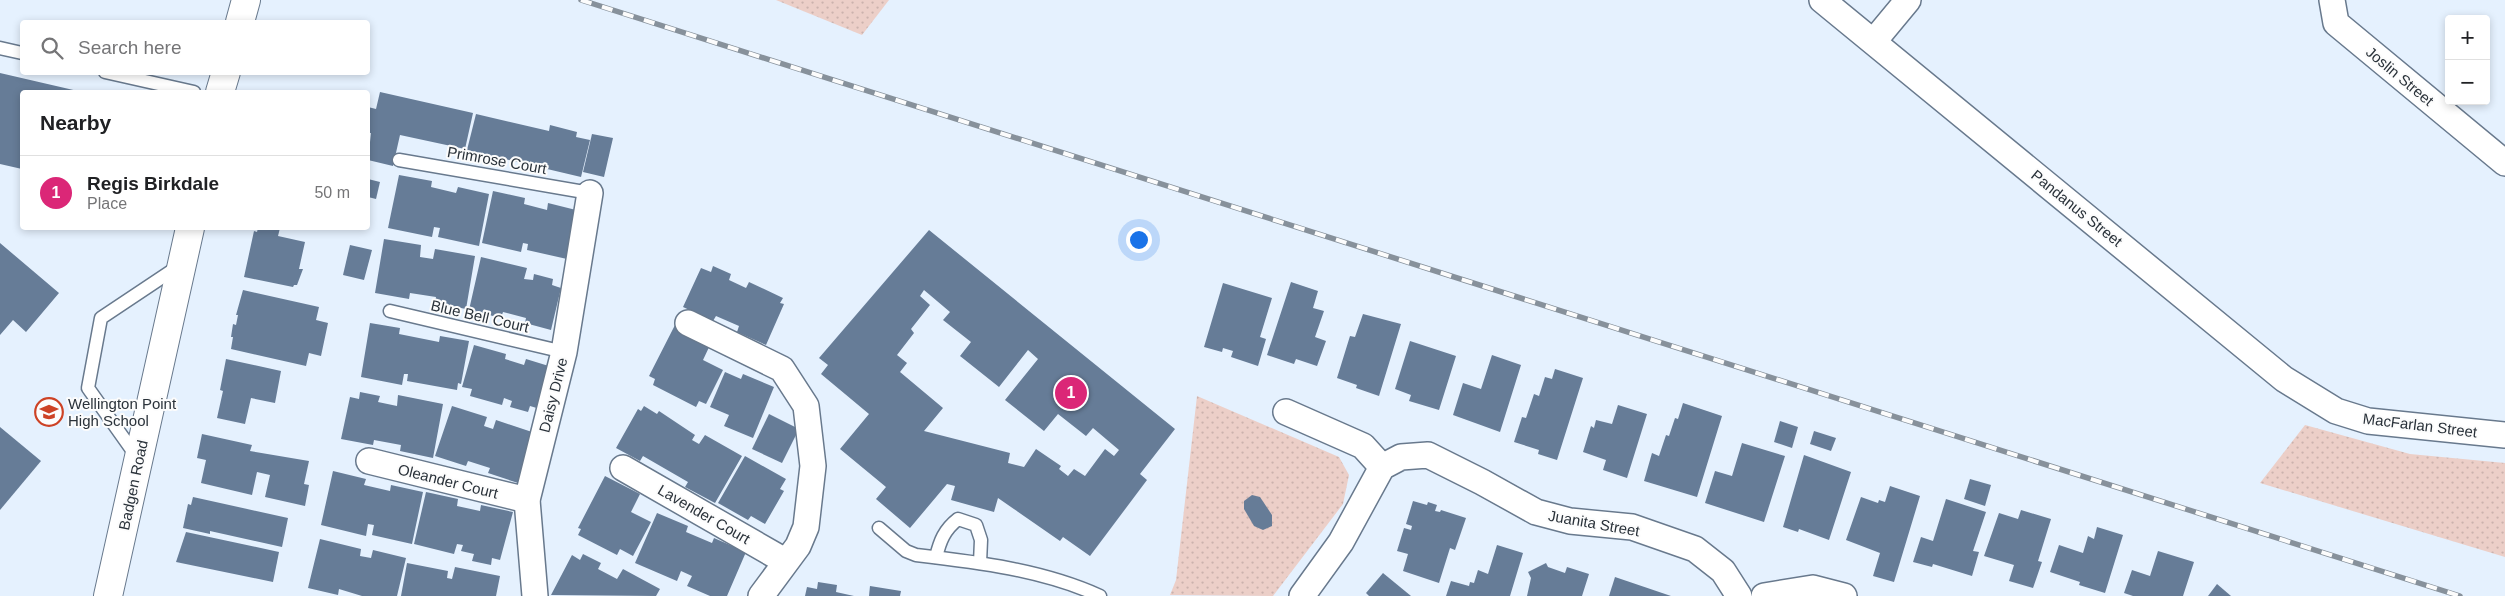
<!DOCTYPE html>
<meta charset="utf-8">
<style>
:root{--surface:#fff;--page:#f6f6f6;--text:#202124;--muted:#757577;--line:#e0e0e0;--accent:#db2777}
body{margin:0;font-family:Arial,sans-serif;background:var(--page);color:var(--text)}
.controls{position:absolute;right:15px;top:15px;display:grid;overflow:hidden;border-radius:5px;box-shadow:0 2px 8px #0003}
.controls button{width:45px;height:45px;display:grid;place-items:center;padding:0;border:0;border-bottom:1px solid var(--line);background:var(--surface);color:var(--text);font:25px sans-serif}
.you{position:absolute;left:1138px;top:239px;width:18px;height:18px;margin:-12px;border:4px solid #fff;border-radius:50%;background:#1a73e8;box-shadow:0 0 0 8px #1a73e833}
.badge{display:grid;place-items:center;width:32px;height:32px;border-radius:50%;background:var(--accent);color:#fff;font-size:16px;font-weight:700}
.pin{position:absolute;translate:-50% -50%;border:2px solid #fff;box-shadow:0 1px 5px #0006}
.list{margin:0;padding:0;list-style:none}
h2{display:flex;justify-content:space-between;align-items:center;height:65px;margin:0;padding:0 20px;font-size:21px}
h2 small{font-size:16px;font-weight:400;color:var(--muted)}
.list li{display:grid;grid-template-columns:32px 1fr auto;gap:15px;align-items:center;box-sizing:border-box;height:75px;padding:0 20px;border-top:1px solid var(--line)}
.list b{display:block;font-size:19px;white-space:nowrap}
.list p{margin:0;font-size:16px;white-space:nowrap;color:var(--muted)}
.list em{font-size:16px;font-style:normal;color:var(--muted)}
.icon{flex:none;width:28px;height:28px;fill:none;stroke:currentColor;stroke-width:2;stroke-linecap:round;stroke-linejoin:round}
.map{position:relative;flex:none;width:2505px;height:596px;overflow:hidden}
.search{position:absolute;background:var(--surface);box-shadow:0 2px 8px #0003;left:20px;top:20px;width:350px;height:55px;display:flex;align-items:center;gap:12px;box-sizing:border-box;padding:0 18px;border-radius:5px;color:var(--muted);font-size:19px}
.panel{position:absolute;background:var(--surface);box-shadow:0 2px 8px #0003;left:20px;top:90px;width:350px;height:140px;border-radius:5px}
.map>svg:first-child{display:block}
.grass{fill:url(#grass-dots)}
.building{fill:#667c97;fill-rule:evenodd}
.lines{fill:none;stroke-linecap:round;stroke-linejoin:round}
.lane-casing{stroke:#68798d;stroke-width:15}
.street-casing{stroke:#68798d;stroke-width:28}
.secondary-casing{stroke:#68798d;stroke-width:30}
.lane{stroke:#fff;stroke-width:12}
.street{stroke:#fff;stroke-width:25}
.secondary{stroke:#fff;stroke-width:28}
.rail-casing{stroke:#87919b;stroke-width:5.5}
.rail{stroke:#fcfcfc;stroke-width:4;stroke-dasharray:11;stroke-linecap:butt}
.labels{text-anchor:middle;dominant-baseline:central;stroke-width:4;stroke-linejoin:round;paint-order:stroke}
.street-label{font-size:15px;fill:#2a323a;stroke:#fcfcfc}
.poi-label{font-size:15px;fill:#2a323a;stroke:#fcfcfc;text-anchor:start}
</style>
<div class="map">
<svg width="2505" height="596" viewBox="0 0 2505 596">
<defs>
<pattern id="grass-dots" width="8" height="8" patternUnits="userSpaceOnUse" patternTransform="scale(1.25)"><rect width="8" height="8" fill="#eccfc8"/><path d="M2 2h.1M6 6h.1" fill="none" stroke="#cbb2ad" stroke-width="1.8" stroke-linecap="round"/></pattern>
</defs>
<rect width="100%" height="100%" fill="#e5f1fe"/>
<!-- grass -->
<g class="grass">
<polygon points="776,0 889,0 862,35"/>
<polygon points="1197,396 1339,457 1349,475 1343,504 1273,596 1170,595 1176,580"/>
<polygon points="2305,425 2410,454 2505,463 2505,557 2260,483"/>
</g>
<!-- building -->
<g class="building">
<polygon points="0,73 82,92 22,92 22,169 0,164"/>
<polygon points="380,92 473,113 465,149 400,135 393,166 368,160 371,133 368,133 368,107 376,109"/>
<polygon points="476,114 549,131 550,125 577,132 576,137 590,140 581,177 467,150"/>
<polygon points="592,134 613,138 604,177 583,172"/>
<polygon points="399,175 432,181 431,187 456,193 458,187 489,194 479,246 438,237 440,228 434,227 432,237 388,228"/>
<polygon points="368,179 380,182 376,199 368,197"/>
<polygon points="493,191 525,198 524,204 547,210 548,203 580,211 567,259 527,250 528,244 523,243 521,252 482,243"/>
<polygon points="258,228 280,228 278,236 305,242 299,269 303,269 297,285 294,285 293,287 244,277 254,231 257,232"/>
<path d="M929,230L1175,429L1140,474L1147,480L1090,556L1063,537L1060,541L998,498L994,512L951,500L955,486L947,484L910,528L876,499L886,487L840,449L869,414L821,374L828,365L819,358ZM924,290L950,312L943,320L971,342L960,356L999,387L1028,350L1038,359L1005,400L1044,431L1058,414L1086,436L1093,428L1119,450L1114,456L1105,449L1085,476L1074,469L1068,476L1059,469L1061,466L1036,449L1024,467L1008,463L1010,453L924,431L943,408L900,372L907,363L897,355L914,333L911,329L930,305L920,296Z"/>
<polygon points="384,239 421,245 420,257 433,259 435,249 475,256 466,309 435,303 436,297 410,293 409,299 375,293"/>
<polygon points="0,243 59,293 26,332 13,320 0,335"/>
<polygon points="350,245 372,250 364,280 343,275"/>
<polygon points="481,257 527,268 524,279 533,280 534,274 553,279 552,285 561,288 551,330 525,323 526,318 503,312 501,318 469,310"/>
<polygon points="713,266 731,274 729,280 746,288 749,282 783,298 780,303 784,304 766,345 737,332 739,326 716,316 713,321 683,307 701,268 711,272"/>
<polygon points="1291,282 1318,291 1313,308 1324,311 1315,337 1326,341 1317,366 1296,359 1294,364 1267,355"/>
<polygon points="1223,283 1272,298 1260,337 1266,339 1258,366 1231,357 1233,351 1223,348 1222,352 1204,347"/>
<polygon points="243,290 319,307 316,320 328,323 321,356 309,353 306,366 231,349 233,337 231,337 233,324 236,325 238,315 236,315"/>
<polygon points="1363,314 1401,324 1379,396 1356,388 1357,385 1337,378 1350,336 1355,337"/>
<polygon points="370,323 400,328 399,334 439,342 440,336 469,341 461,384 458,383 457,390 407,381 408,374 404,374 402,385 361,377"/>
<polygon points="675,325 711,343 703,360 723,370 706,404 699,401 696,407 653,385 655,379 649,376"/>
<polygon points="1410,341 1456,356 1439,410 1409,401 1411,395 1395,389"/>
<polygon points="474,345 506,354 505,359 524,365 526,359 552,367 540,409 530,406 528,412 510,407 512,401 504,398 502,405 470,396 472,389 462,387"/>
<polygon points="1492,355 1521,365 1500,432 1453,415 1463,383 1481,389"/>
<polygon points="226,359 281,371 275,403 251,398 245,424 217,418 223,391 220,390"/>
<polygon points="1555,369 1583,378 1557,460 1538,454 1539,450 1514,442 1522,417 1526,418 1534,394 1539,396 1545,377 1552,379"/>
<polygon points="725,372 741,379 743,374 774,387 753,438 724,426 729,415 710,407"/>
<polygon points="360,392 380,396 378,402 397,406 398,395 443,404 433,458 400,451 401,445 374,440 373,445 341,439 350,397 359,399"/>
<polygon points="1683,403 1722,416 1697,497 1644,481 1652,453 1659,456 1666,435 1669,436 1675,418 1678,419"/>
<polygon points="1618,405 1647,414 1627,478 1603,470 1606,460 1583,452 1591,426 1594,428 1596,420 1612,424"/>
<polygon points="452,406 487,417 484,426 493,429 496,420 535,433 518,483 488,473 490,468 468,461 466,466 435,456"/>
<polygon points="644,406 657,414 659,411 695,435 692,440 699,444 705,435 742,456 715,503 685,487 688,482 643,456 640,461 616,448 638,409 641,411"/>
<polygon points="769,414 799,429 782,463 752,449"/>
<polygon points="1780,421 1798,427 1792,448 1774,442"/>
<polygon points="0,427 41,461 0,510"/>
<polygon points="1814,431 1836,438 1831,451 1810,444"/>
<polygon points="202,434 252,445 250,451 309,461 304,484 309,485 305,506 265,497 270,475 257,472 252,495 201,483 206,460 197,458"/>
<polygon points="1742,443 1785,456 1764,522 1705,503 1715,471 1732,476"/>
<polygon points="1804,455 1851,472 1829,540 1799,529 1798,532 1783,527"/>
<polygon points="745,456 786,479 780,489 784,491 765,524 751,516 748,520 718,503"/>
<polygon points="333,471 366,479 364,485 390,491 391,485 423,492 412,544 372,535 374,525 368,524 366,536 321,525"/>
<polygon points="605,476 640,494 631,512 651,522 633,556 620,549 617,555 578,535 581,529 578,528"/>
<polygon points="1970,479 1991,485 1985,506 1964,499"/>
<polygon points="1890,486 1920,496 1894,582 1873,576 1880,553 1846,540 1861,497 1878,503 1879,500 1885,502"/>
<polygon points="426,492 458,499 457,506 480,511 481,505 513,512 500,560 492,558 491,565 472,561 474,554 461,551 463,545 457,544 454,554 414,544"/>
<polygon points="1252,495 1260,497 1272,515 1272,526 1263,530 1254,526 1244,509 1244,501"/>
<polygon points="193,497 288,518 282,547 210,531 210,534 183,528 188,504 191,505"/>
<polygon points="1946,499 1986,512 1973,551 1979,552 1972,576 1933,564 1932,567 1913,562 1921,537 1933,541"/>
<polygon points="1413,501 1427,505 1428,502 1437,505 1435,511 1440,512 1441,510 1466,518 1455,550 1450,548 1439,583 1403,571 1408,554 1397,551 1404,528 1411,530 1412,526 1406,524"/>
<polygon points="2021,510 2051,519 2038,561 2042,562 2033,588 2009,581 2014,565 1984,556 1999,513 2018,519"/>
<polygon points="657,513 688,526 686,532 712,543 714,538 746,552 727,596 710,596 687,586 692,576 681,571 677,581 635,563"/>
<polygon points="2097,527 2123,535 2105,593 2079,585 2080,582 2050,572 2059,545 2083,553 2088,536 2094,539"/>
<polygon points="186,532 279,552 273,582 176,562"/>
<polygon points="320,539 361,549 360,556 371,558 373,550 406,558 397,596 362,596 339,589 338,595 308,588"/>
<polygon points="1497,545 1523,553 1510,596 1446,596 1451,581 1469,586 1470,582 1474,583 1478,570 1488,574"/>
<polygon points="2158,551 2194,562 2183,596 2133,596 2124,593 2132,570 2150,576"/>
<polygon points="583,554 601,563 598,569 617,579 623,569 660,589 656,596 551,595 572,555 580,560"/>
<polygon points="407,563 448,571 447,578 452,579 455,567 500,576 496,596 401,596"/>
<polygon points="1546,563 1548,567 1565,573 1567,567 1589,574 1582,596 1527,596 1531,578 1528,572"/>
<polygon points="1383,573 1411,596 1369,596 1366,593"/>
<polygon points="1615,577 1671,596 1609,596"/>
<polygon points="818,582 837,585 836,592 854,596 805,596 807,587 817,589"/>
<polygon points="2217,584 2231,596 2208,596"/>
<polygon points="870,586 901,591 900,596 869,596"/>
</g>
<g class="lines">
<defs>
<g id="lane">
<polyline points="0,48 22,53"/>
<polyline points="105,72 194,92"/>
<polyline points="399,160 590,193"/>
<polyline points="390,311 564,352"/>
<polyline points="137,457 88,388 101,318 179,266"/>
<path d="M879,528L906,551L916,555C977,562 1043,570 1100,596"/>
<path d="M936,557C940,541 944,530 958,519L976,525L981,540L980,563"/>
</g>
<g id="street">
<polyline points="1822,0 2284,379 2336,411 2368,421 2505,435"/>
<polyline points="2332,0 2336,23 2505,163"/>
<polyline points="1874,41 1908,0"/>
<polyline points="688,323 782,369 806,406 813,466 806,527 798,546 761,596"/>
<polyline points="1286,412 1363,446 1382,467"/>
<polyline points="369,461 527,500"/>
<polyline points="623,468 785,561"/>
<polyline points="535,596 527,500 564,352 590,193"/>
<polyline points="1302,596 1341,542 1382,467 1401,457 1428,455 1482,482 1536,512 1570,521 1632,527 1695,549 1723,571 1739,596"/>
<polyline points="1764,596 1813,588 1844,596"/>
</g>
<g id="secondary">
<polyline points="240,22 246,0"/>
<polyline points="220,92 226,72"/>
<polyline points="108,596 190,228"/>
</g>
</defs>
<!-- lane casing -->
<use href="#lane" class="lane-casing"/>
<!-- street casing -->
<use href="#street" class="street-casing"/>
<!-- secondary casing -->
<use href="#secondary" class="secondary-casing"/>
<!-- lane -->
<use href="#lane" class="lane"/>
<!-- street -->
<use href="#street" class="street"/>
<!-- secondary -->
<use href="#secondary" class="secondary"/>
<defs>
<polyline id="rail" points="581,0 2460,596"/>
</defs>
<!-- rail casing -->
<use href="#rail" class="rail-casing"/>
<!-- rail -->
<use href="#rail" class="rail"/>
</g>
<!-- icons -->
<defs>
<symbol id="school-ring" viewBox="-11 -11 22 22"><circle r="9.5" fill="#fcfcfc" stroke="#cd4225" stroke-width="1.5"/><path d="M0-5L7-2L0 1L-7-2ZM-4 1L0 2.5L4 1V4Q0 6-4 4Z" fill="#cd4225"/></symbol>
</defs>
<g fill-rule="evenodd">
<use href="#school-ring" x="33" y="396" width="32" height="32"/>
</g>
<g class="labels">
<!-- street labels -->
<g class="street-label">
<text transform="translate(2400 76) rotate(40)">Joslin Street</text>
<text transform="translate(497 160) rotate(10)">Primrose Court</text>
<text transform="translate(2077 208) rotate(39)">Pandanus Street</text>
<text transform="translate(480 316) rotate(13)">Blue Bell Court</text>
<text transform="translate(553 395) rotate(-76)">Daisy Drive</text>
<text transform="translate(2420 425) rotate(7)">MacFarlan Street</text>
<text transform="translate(448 481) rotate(14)">Oleander Court</text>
<text transform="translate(133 485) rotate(-78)">Badgen Road</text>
<text transform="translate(704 514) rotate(30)">Lavender Court</text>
<text transform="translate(1594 523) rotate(10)">Juanita Street</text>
</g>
<!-- poi labels -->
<g class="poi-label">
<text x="68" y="403">Wellington Point<tspan x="68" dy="17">High School</tspan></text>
</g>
</g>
</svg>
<div class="controls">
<button>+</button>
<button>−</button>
</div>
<div class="you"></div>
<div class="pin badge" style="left:1071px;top:393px">1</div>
<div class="search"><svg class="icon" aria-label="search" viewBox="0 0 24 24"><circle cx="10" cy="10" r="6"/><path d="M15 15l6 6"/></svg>Search here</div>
<section class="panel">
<h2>Nearby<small></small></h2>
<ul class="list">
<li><span class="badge">1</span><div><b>Regis Birkdale</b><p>Place</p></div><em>50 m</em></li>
</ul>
</section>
</div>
